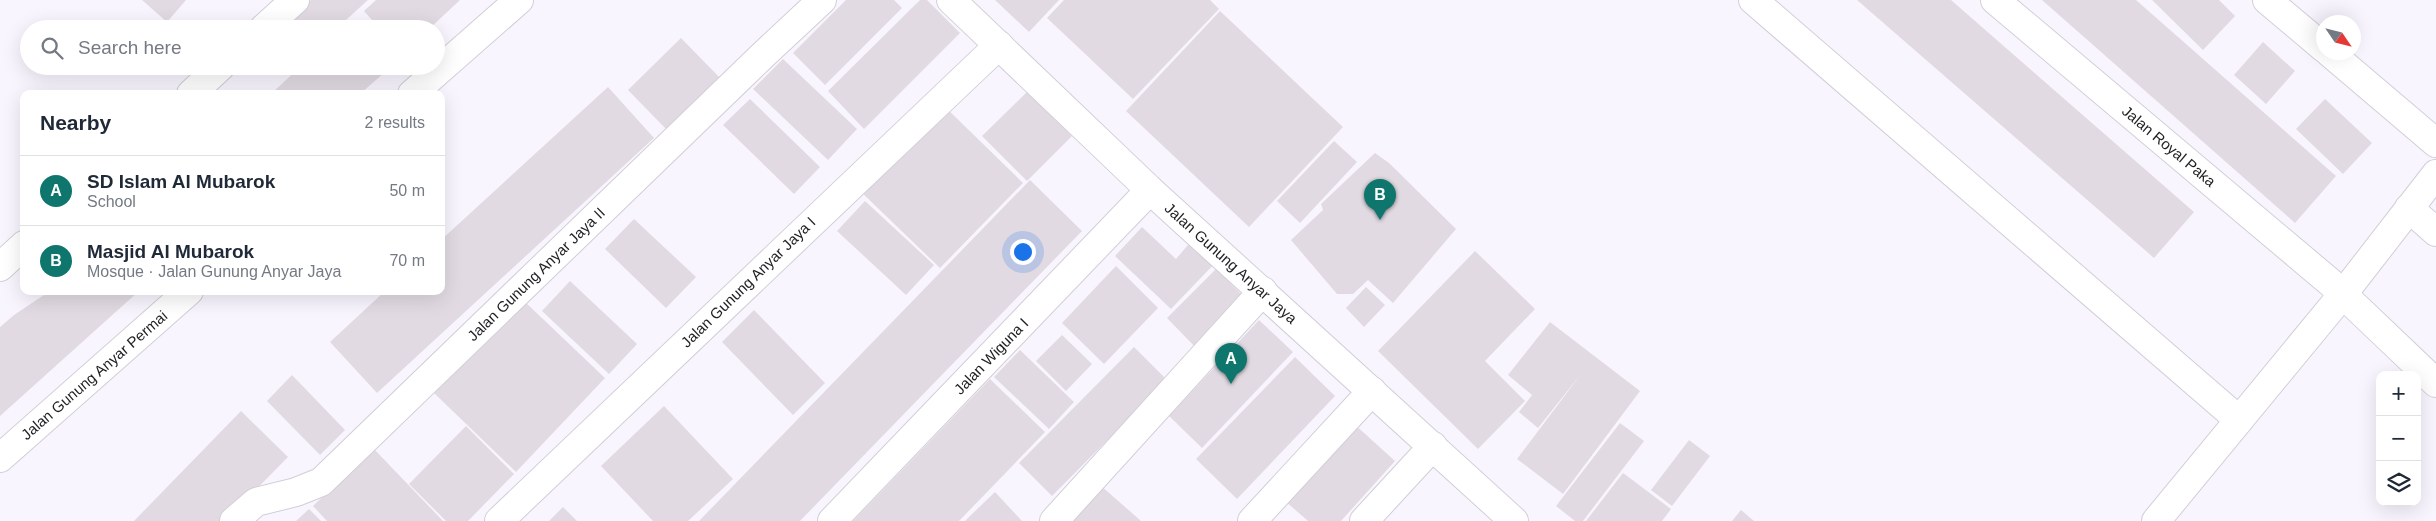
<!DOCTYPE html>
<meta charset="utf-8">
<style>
:root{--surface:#fff;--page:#f2f2f3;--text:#1f2937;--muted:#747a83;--line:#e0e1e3;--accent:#0f766e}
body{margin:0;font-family:Arial,sans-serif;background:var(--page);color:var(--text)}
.controls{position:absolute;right:15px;bottom:15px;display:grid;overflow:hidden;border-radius:10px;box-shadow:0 5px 20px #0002}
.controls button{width:45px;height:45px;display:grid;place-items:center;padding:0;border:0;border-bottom:1px solid var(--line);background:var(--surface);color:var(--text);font:25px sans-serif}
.compass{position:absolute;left:2316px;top:15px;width:45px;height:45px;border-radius:50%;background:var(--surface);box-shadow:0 5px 20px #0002;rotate:125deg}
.you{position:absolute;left:1022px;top:251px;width:18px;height:18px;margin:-12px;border:4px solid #fff;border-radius:50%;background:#1a73e8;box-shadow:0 0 0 8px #1a73e833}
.badge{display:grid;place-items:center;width:32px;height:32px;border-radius:50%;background:var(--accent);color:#fff;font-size:16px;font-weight:700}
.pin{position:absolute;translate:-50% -41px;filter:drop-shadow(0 1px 2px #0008)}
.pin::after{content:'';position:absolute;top:26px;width:18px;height:15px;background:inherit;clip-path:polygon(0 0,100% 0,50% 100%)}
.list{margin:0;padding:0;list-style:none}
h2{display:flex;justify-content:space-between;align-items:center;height:65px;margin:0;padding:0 20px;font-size:21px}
h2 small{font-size:16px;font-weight:400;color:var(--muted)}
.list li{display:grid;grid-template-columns:32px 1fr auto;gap:15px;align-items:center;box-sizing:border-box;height:70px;padding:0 20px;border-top:1px solid var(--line)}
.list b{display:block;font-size:19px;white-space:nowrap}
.list p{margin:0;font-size:16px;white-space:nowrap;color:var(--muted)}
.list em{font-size:16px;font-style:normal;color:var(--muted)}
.icon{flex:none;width:28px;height:28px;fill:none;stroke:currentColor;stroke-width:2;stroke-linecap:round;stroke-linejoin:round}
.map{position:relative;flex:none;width:2436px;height:521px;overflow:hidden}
.search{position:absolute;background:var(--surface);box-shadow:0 5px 20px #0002;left:20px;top:20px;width:425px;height:55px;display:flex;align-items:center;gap:12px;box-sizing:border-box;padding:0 18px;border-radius:28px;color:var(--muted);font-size:19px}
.panel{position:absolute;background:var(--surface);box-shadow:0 5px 20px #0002;left:20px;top:90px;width:425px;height:205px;border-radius:10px}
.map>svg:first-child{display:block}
.building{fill:#e1dae2}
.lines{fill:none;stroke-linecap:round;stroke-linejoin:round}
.street-casing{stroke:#d2ced7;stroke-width:30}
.street{stroke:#fff;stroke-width:28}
.labels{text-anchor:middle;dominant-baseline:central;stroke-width:4;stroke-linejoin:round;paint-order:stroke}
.street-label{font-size:15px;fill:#1f1e21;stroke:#fff}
</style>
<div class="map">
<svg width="2436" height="521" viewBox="0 0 2436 521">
<rect width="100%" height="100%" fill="#f9f5ff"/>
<!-- building -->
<g class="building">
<polygon points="142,0 186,0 167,22"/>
<polygon points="311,0 368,0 336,29 278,29"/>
<polygon points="376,0 460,0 429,29 380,29 364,11"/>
<polygon points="846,0 894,0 902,8 825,85 793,53"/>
<polygon points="920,0 927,0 960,33 864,129 828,91"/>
<polygon points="995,0 1059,0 1029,32"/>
<polygon points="1064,0 1210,0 1219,9 1133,99 1047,18"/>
<polygon points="1857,0 1951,0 2194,212 2154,258"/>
<polygon points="2042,0 2136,0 2336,176 2295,223"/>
<polygon points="2152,0 2219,0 2235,16 2203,50"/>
<polygon points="1220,11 1343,127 1249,227 1126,111"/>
<polygon points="681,38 720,78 667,130 628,90"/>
<polygon points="2263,42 2295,71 2266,104 2234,75"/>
<polygon points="783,59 857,129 828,160 753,89"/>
<polygon points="275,66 294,66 283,75"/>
<polygon points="301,66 379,66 385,72 360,94 271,94"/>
<polygon points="608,87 654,138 377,393 330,342 385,291 441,291 441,240"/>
<polygon points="1028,91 1072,136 1027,181 982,136"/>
<polygon points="750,99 820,167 794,194 723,125"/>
<polygon points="2325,99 2372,143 2343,174 2296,129"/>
<polygon points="941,103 1023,183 940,268 858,189"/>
<polygon points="1334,141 1357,162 1300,223 1277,201"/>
<polygon points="1375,153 1389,163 1456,229 1393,303 1368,280 1353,294 1337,294 1291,240 1323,210 1321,204"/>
<polygon points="1030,180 1082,231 936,381 800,521 699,521"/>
<polygon points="865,201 934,265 906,295 837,231"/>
<polygon points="634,219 696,277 666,308 605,249"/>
<polygon points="1142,227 1176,259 1193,239 1217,261 1171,309 1115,256"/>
<polygon points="1475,251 1535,309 1485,361 1525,401 1478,449 1378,351"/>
<polygon points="1116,266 1158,308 1104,364 1062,323"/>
<polygon points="1216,269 1249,302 1199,351 1167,318"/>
<polygon points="570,281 637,344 609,374 542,311"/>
<polygon points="1366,287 1385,305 1364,327 1346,308"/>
<polygon points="50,291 139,291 0,416 0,327 14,315"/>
<polygon points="523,300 605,378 516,472 434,393"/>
<polygon points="754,310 825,383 793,415 722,342"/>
<polygon points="1259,320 1293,352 1202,448 1169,416"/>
<polygon points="1550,322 1640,391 1563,494 1517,459 1581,374 1538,428 1519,412 1532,395 1508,375"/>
<polygon points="1062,335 1092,364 1066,391 1036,361"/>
<polygon points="1134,347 1167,380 1052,496 1019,463"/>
<polygon points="1020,350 1074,402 1049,429 994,377"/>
<polygon points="1295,357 1335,396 1237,499 1196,459"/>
<polygon points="292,375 345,430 320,455 267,401"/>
<polygon points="990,379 1045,432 992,487 959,521 853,521"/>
<polygon points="664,406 733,479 688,521 653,521 601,466"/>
<polygon points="241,411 288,457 225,521 134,521"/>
<polygon points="1353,423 1395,461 1341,521 1308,521 1284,500"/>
<polygon points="1620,423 1644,441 1583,521 1575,521 1556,506"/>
<polygon points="466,426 514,474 468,521 446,521 409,484"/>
<polygon points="1689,440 1710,456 1672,506 1651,490"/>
<polygon points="373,448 443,521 327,521 313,506"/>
<polygon points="1623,473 1671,509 1662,521 1586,521"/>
<polygon points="1100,485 1141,521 1068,521"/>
<polygon points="995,492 1022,521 965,521 972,514"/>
<polygon points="563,507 577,521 549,521"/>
<polygon points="309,509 321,521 296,521"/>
<polygon points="1741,510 1754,521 1732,521"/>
</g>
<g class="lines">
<defs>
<g id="street">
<polyline points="951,0 1150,190 1514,521"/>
<polyline points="1753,0 2239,420"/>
<polyline points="1995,0 2331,283 2436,383"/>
<polyline points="2267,0 2324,48"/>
<polyline points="263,29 295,0"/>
<polyline points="2329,52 2436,143"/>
<polyline points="191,94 221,66"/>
<polyline points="412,94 519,0"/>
<polyline points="2409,208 2436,232"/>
<polyline points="0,267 24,245"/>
<polyline points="0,458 189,291"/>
<polyline points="234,521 256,502 296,492 321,482 762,56 822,0"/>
<polyline points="499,521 999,45"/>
<polyline points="832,521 1150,190"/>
<polyline points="1054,521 1263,291"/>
<polyline points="1252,521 1372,391"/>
<polyline points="1364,521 1433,446"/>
<polyline points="2156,521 2343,294 2436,174"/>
</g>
</defs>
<!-- street casing -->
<use href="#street" class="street-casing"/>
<!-- street -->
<use href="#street" class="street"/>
</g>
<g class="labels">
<!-- street labels -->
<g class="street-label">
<text transform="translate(2169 146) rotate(40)">Jalan Royal Paka</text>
<text transform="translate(1231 263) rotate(42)">Jalan Gunung Anyar Jaya</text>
<text transform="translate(536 274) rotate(-44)">Jalan Gunung Anyar Jaya II</text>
<text transform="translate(748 282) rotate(-44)">Jalan Gunung Anyar Jaya I</text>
<text transform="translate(991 356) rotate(-46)">Jalan Wiguna I</text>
<text transform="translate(94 375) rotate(-41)">Jalan Gunung Anyar Permai</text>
</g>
</g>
</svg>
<div class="controls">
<button>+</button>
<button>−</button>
<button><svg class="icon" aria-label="layers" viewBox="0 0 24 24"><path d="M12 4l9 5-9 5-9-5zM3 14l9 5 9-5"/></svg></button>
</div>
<svg class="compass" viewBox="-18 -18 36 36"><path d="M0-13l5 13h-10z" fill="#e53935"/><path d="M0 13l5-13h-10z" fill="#747a83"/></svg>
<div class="you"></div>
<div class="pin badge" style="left:1231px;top:384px">A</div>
<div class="pin badge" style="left:1380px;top:220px">B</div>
<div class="search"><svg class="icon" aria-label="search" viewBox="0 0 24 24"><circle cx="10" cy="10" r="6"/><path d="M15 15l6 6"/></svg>Search here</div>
<section class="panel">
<h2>Nearby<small>2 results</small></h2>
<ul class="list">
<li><span class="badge">A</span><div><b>SD Islam Al Mubarok</b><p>School</p></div><em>50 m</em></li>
<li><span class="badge">B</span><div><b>Masjid Al Mubarok</b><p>Mosque · Jalan Gunung Anyar Jaya</p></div><em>70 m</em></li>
</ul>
</section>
</div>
